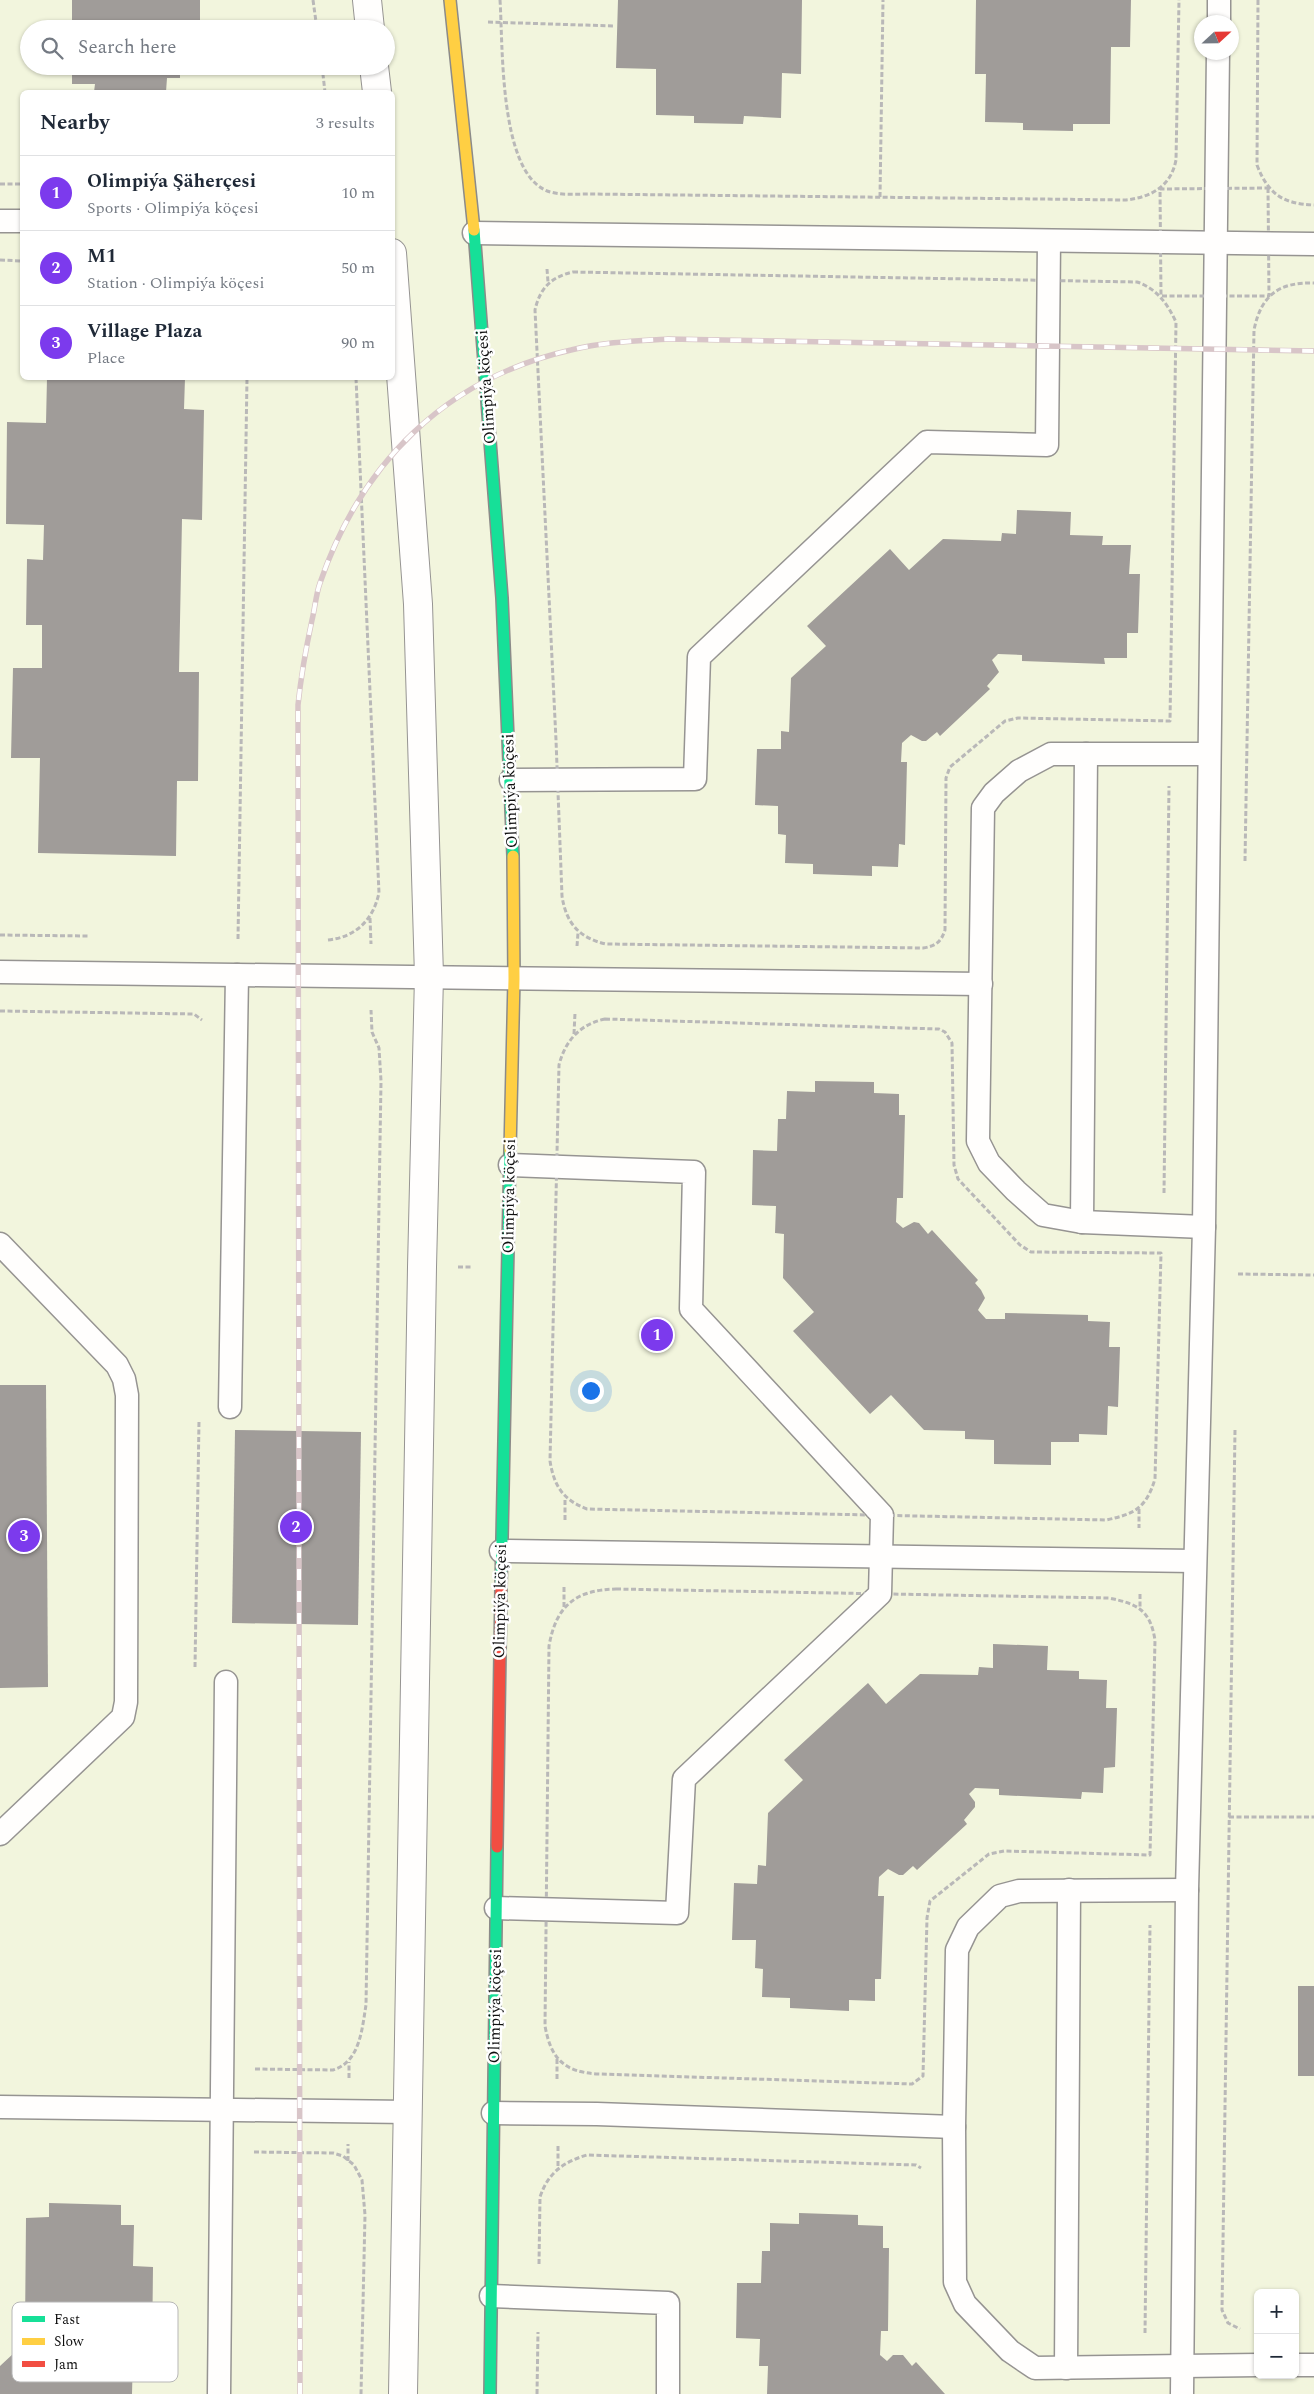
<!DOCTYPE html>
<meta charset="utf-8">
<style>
:root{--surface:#fff;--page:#f2f2f3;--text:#1f2937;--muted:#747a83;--line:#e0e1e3;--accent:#7c3aed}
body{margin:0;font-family:Spectral,serif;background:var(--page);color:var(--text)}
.controls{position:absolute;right:15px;bottom:15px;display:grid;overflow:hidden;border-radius:8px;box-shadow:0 1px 4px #0004}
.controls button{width:45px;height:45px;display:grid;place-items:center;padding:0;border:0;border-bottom:1px solid var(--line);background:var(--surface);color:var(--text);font:25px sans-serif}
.compass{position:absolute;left:1194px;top:15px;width:45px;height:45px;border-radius:50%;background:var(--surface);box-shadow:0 1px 4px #0004;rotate:68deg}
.you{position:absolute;left:590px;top:1390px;width:18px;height:18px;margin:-12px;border:4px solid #fff;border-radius:50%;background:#1a73e8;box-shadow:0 0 0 8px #1a73e833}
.badge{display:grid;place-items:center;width:32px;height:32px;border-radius:50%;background:var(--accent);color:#fff;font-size:16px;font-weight:700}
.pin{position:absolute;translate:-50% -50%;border:2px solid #fff;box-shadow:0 1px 5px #0006}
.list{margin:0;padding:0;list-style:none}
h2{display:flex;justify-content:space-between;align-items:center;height:65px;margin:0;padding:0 20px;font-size:21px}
h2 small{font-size:16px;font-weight:400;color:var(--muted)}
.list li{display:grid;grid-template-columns:32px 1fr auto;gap:15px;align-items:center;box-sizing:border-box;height:75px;padding:0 20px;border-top:1px solid var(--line)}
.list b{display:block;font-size:19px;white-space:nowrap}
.list p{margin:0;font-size:16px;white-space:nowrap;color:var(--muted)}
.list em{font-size:16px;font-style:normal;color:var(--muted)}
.icon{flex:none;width:28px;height:28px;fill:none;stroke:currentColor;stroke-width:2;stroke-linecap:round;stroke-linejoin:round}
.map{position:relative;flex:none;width:1314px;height:2394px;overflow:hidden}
.search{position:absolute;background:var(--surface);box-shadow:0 1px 4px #0004;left:20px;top:20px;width:375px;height:55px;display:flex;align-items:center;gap:12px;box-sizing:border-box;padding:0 18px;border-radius:28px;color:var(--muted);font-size:19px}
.panel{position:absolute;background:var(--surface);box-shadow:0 1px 4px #0004;left:20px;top:90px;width:375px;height:290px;border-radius:8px}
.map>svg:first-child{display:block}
.pitch{fill:#f2f5dd;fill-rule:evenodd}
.building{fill:#a09c99}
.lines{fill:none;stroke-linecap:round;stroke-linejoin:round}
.lane-casing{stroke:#969492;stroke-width:25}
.street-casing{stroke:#969492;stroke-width:30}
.fast-casing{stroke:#8c8b89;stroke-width:14}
.slow-casing{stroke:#8c8b89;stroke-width:14}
.jam-casing{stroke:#8c8b89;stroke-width:14}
.path{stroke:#b9b8b8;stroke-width:3;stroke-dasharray:5 2.5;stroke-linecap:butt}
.lane{stroke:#fffefd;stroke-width:22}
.street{stroke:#fffefd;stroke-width:28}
.fast{stroke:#16e098;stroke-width:11}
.slow{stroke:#ffcf43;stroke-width:11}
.jam{stroke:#f24e42;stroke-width:11}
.rail-casing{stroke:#d8c5c8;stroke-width:5.5}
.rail{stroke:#fff;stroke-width:4;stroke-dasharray:11;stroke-linecap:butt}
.labels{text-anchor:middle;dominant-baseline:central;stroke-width:5;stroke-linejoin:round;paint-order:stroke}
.street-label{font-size:16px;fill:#0f0f0f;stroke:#fff}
.key{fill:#fff;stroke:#b7b7b7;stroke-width:1}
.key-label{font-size:14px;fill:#0f0f0f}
</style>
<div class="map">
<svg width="1314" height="2394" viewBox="0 0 1314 2394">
<rect width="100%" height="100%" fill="#fcf9f4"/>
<!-- pitch -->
<path class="pitch" d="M0,0H1314V2394H0ZM1202,22H1232V52H1202ZM29,29H386V66H29ZM22,92H392V378H22ZM1258,2293H1295V2375H1258Z"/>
<!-- building -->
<g class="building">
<rect x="72" y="0" width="128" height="29"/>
<polygon points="618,0 802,0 801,74 782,73 781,118 744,116 743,124 694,123 694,116 656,115 656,69 616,68"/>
<polygon points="976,0 1131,0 1130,47 1111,47 1110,124 1073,124 1073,131 1023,130 1023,123 985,122 986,74 975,74"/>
<polygon points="72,66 180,66 180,78 167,78 166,92 94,92 95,84 72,84"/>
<polygon points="47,378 185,378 184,409 204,410 202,520 182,519 179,672 199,672 198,781 177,781 176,856 38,853 40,758 11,758 13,668 42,668 42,625 26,625 27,559 43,560 44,525 6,524 7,422 46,423"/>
<polygon points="1017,510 1071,512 1070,535 1103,536 1102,545 1131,545 1129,574 1140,574 1138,633 1127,633 1127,658 1104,658 1105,664 1022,661 1022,655 998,654 992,660 999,672 987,686 990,689 940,736 937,732 926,741 922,741 911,735 902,743 901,762 907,762 905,845 899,844 898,867 872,866 872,876 813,874 813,864 785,863 786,835 778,834 778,806 755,805 757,749 781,749 781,731 789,732 791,678 826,646 807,626 890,549 909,570 943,539 1001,541 1002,533 1016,534"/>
<polygon points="815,1081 874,1082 874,1093 899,1094 899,1115 905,1115 903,1198 897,1198 896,1222 903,1228 914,1222 919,1223 928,1234 932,1230 978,1280 975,1283 981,1290 985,1298 978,1310 986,1319 1005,1319 1005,1313 1088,1315 1088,1321 1110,1322 1109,1347 1120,1347 1118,1407 1108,1406 1107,1435 1079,1434 1079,1442 1051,1442 1051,1465 994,1464 994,1440 965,1439 965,1431 924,1430 891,1395 870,1414 793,1331 814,1312 783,1278 784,1234 775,1233 776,1206 752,1205 753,1150 777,1151 778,1119 786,1119 787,1091 815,1092"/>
<polygon points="0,1385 46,1385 48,1687 0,1688"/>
<polygon points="235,1430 361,1432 358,1625 232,1623"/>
<polygon points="993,1644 1048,1646 1047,1670 1079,1671 1079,1679 1107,1680 1106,1708 1117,1708 1115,1767 1104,1768 1103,1793 1082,1792 1081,1799 999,1795 999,1789 975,1788 969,1794 975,1802 975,1807 964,1820 967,1824 917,1870 913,1866 903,1875 899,1875 888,1869 879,1877 878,1896 884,1896 881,1979 875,1979 875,2001 849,2000 849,2011 790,2008 790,1998 762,1997 763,1969 755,1968 756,1940 732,1940 734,1883 757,1884 758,1865 766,1866 768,1813 803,1780 784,1760 868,1683 886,1704 920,1674 978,1675 979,1667 993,1668"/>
<rect x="1298" y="1986" width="16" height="90"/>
<polygon points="49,2203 121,2205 121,2225 134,2225 133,2266 153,2267 152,2355 133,2355 132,2394 0,2394 0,2366 14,2353 24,2363 34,2354 34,2329 25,2329 26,2218 49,2217"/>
<polygon points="799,2213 858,2215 858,2225 883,2226 883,2248 889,2248 888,2331 881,2331 880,2355 887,2361 893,2355 903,2355 912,2366 916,2362 945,2394 767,2394 768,2366 759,2366 760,2339 736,2338 737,2283 761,2283 762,2251 770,2251 770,2223 799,2224"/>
</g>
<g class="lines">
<defs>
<g id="lane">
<polyline points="1219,22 1219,0"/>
<polyline points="0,221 22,221"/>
<polyline points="474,233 1314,244"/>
<polyline points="511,780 695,779 699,657 927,442 1047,445 1049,241"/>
<polyline points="0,972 981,984"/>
<polyline points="1082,1222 1086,754"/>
<polyline points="1204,1227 1082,1222 1043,1215 1016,1191 989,1163 978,1141 983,808 994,793 1019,771 1051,754 1209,754"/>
<polyline points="0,1244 117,1365 124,1379 127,1395 126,1702 123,1717 0,1834"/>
<polyline points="230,1407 237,975"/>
<polyline points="501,1551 1194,1561"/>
<polyline points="1187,1890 1019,1891 1000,1896 968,1927 957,1950 954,2127 955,2282 965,2304 1010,2351 1035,2368 1258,2365"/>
<polyline points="496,1908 677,1913 684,1779 880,1594 882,1515 691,1309 694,1172 510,1165"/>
<polyline points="0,2107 408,2112"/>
<polyline points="493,2113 597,2114 954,2127"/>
<polyline points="491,2296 668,2303 668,2394"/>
<polyline points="1295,2365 1314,2365"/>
<polyline points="1066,2368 1069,1890"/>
<polyline points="219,2394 226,1682"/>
<polyline points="1182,2394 1187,1890 1204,1227 1218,52"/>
</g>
<g id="street">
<polyline points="367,0 370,29"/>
<polyline points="374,66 377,92"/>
<polyline points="392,253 418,604 429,976 422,1267 403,2394"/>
</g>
<g id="fast">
<polyline points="474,230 502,598 513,856"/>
<polyline points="501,1587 510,1151"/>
<polyline points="490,2394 497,1847"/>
</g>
<g id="slow">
<polyline points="450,0 474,230"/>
<polyline points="510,1151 514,979 513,856"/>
</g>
<polyline id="jam" points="497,1847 501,1587"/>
</defs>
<!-- lane casing -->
<use href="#lane" class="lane-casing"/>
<!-- street casing -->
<use href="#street" class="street-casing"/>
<!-- fast casing -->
<use href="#fast" class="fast-casing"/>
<!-- slow casing -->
<use href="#slow" class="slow-casing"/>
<!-- jam casing -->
<use href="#jam" class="jam-casing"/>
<!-- path -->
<g class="path">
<polyline points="313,0 317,29"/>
<path d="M500,0C503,45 499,168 545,190C558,196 576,194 590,194L1126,200C1152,197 1171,186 1176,160L1179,0"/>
<path d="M1258,0L1257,165C1268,194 1283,204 1314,205"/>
<polyline points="488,22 613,26"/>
<polyline points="322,66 325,92"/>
<polyline points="0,184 22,184"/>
<polygon points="1268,188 1269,296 1161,296 1160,189"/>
<polyline points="880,197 883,0"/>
<polyline points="0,260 22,261"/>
<polyline points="547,269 548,282"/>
<path d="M573,272L1137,282C1157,289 1167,303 1176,322L1170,721L1018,718L1005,721L950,767L946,778L945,930C941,942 936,946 923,948L606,944C579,938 566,923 562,896L556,740L535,310C540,288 551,277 573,272Z"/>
<path d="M1245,861L1254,330C1261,295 1279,282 1314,283"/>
<polyline points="370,918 371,944"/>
<polyline points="0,935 89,936"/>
<polyline points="238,939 247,378"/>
<path d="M328,940C356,937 373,920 379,893L356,378"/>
<polyline points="577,946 578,933"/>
<polyline points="0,1011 194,1014 202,1020"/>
<path d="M605,1019L939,1029L945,1032L952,1043L954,1165L958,1179L1020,1245L1031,1252L1161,1253L1155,1479C1146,1508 1135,1514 1106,1520L587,1509C563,1500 554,1486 550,1461L559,1065C565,1041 580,1024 605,1019Z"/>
<polyline points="574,1034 575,1013"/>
<polyline points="1164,1193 1169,786"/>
<polyline points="458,1267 472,1267"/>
<polyline points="1238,1274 1314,1275"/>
<polyline points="1235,1430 1222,2310 1228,2323 1240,2329"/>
<polyline points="1139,1509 1139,1528"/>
<polyline points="565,1520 565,1498"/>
<path d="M616,1589L1109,1598C1138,1604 1150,1610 1155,1640L1150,1855L1004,1851L989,1854L930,1901L927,1918L923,2076L912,2084L598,2074C564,2072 551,2059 545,2026L549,1646C556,1606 575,1590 616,1589Z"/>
<polyline points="1140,1594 1140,1608"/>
<polyline points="564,1607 564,1586"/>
<polyline points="195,1667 199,1421"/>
<polyline points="1229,1817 1314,1817"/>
<polyline points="557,2059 557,2080"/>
<path d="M255,2069L333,2070C360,2062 362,2029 366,2005L381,1081L379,1048L372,1032L371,1010"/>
<polyline points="349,2078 349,2062"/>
<polyline points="558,2146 558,2167"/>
<polyline points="254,2152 333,2153 343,2156 354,2165 362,2180 365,2215 361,2394"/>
<polyline points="348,2161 348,2144"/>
<path d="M539,2264L540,2197C548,2173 563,2162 587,2155L916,2165L921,2168"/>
<polyline points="1145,2333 1150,1925"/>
<polyline points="537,2394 538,2332"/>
</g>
<!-- lane -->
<use href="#lane" class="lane"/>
<!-- street -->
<use href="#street" class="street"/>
<!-- fast -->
<use href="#fast" class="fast"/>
<!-- slow -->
<use href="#slow" class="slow"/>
<!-- jam -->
<use href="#jam" class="jam"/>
<defs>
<path id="rail" d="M300,2394L298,705C301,676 306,648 312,620C315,608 316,594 320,583C361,463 446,378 571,350C603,342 635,341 668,339L1314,351"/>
</defs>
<!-- rail casing -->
<use href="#rail" class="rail-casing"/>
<!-- rail -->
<use href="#rail" class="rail"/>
</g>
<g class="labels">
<!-- street labels -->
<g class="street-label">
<text transform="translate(486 387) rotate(-94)">Olimpiýa köçesi</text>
<text transform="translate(510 791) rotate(-92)">Olimpiýa köçesi</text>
<text transform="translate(509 1196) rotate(-89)">Olimpiýa köçesi</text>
<text transform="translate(500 1601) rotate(-89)">Olimpiýa köçesi</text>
<text transform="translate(495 2006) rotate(-89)">Olimpiýa köçesi</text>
</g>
</g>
<!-- legend -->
<rect x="12" y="2302" width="166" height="80" rx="8" class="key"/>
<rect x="22" y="2316" width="23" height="6" fill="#16e098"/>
<rect x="22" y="2338" width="23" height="7" fill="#ffcf43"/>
<rect x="22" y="2361" width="23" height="6" fill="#f24e42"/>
<g class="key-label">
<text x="54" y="2324">Fast</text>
<text x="54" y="2346">Slow</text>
<text x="54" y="2369">Jam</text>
</g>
</svg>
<div class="controls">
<button>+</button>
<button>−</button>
</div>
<svg class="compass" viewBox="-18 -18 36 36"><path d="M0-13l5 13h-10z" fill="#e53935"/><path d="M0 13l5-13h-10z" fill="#747a83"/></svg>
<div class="you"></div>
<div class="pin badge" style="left:657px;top:1335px">1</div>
<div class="pin badge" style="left:296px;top:1527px">2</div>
<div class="pin badge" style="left:24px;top:1536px">3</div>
<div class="search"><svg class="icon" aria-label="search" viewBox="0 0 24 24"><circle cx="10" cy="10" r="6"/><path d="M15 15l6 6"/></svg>Search here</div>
<section class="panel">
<h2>Nearby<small>3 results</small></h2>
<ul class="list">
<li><span class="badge">1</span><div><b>Olimpiýa Şäherçesi</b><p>Sports · Olimpiýa köçesi</p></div><em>10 m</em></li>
<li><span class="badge">2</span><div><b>M1</b><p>Station · Olimpiýa köçesi</p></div><em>50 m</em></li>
<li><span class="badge">3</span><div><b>Village Plaza</b><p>Place</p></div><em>90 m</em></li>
</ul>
</section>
</div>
